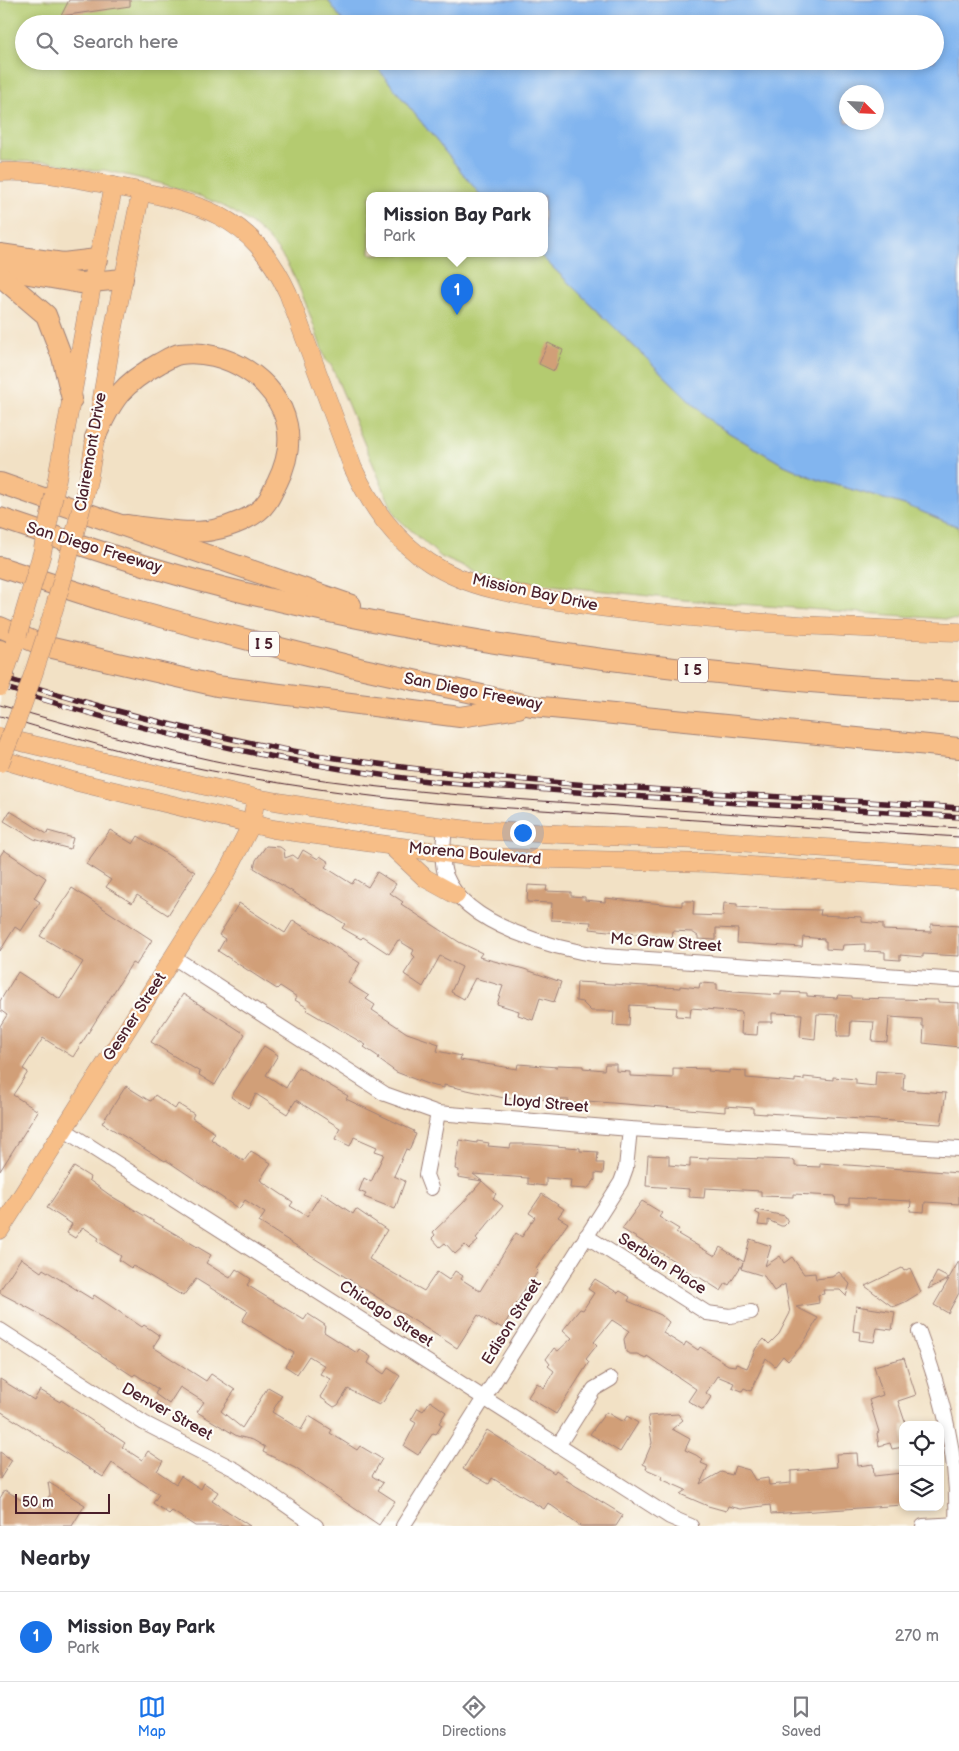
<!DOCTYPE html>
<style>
:root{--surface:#fff;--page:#f7f7f7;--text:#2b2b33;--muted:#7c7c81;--line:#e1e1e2;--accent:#1a73e8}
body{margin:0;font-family:"Balsamiq Sans",sans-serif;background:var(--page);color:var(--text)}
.controls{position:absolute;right:15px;bottom:15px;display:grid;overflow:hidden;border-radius:10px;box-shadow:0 2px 8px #0003}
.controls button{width:45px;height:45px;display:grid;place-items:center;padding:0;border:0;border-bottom:1px solid var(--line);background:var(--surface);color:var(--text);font:25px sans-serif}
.compass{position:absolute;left:839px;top:85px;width:45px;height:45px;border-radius:50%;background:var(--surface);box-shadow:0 2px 8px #0003;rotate:114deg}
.scale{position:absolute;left:15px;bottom:12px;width:95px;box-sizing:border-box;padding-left:5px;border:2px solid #4a1f2b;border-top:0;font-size:14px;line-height:18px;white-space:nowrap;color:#4a1f2b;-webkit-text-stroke:4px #fdfcf7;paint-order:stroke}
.you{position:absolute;left:522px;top:832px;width:18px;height:18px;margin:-12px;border:4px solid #fff;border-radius:50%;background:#1a73e8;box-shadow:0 0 0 8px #1a73e833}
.badge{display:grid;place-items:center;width:32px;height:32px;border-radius:50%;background:var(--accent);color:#fff;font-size:16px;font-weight:700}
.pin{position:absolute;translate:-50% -41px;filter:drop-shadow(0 1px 2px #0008)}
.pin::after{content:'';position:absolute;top:26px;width:18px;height:15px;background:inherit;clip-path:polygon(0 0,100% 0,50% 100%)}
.popup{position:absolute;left:366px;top:192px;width:182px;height:65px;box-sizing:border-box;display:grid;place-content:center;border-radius:10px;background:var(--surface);filter:drop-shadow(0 1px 4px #0005);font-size:16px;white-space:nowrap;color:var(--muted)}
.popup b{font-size:19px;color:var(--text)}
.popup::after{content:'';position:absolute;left:50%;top:100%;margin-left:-10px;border:10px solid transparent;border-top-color:var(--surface)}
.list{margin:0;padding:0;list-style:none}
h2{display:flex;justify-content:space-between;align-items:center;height:65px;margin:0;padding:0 20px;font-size:21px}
h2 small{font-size:16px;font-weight:400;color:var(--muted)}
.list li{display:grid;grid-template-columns:32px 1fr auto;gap:15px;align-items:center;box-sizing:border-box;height:90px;padding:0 20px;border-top:1px solid var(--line)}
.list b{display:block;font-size:19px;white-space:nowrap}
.list p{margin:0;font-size:16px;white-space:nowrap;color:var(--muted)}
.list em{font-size:16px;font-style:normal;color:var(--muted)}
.icon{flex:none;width:28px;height:28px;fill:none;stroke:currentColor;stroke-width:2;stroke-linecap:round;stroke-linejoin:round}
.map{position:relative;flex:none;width:959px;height:1526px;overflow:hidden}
.search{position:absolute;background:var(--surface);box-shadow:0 2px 8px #0003;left:15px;right:15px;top:15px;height:55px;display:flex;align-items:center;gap:12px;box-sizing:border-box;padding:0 18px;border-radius:28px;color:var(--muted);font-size:19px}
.sheet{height:155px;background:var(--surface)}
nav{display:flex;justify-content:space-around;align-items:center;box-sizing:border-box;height:70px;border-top:1px solid var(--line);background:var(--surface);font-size:14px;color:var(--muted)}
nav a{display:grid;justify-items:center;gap:2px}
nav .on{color:var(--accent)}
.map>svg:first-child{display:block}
.green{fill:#b4cb6f;stroke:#7f754d}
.water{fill:#82b5ef;stroke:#666a8d;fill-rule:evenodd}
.building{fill:#d19f78}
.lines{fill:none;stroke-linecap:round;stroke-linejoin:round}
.minor-casing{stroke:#9e8078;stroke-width:16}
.major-casing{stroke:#9e8078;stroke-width:19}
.highway-casing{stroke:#9e8078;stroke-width:22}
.minor{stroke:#fff;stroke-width:14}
.major{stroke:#f7be87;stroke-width:18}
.highway{stroke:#f7be87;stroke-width:20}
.tram{stroke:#4a1f2b;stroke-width:1}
.rail-casing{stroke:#4a1f2b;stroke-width:5.5}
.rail{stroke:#fdfcf7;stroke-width:4;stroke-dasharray:11;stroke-linecap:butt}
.major-bridge-casing{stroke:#9e8078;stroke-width:19;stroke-linecap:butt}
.major-bridge{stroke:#f7be87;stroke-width:18}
.labels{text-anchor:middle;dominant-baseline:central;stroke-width:4.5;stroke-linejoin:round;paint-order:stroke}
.shield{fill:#fdfcf7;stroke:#806168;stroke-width:1}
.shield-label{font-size:15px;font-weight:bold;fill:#4a1f2b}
.street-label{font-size:16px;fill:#4a1f2b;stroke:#fdfcf7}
</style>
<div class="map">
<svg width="959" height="1526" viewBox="0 0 959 1526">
<rect width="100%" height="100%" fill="#fdfcf7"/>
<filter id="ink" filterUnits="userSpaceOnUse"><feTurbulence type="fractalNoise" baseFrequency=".02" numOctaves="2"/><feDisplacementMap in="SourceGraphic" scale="10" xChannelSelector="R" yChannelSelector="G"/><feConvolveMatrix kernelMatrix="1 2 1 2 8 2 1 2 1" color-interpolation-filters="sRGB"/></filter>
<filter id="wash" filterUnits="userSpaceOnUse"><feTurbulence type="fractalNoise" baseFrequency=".0096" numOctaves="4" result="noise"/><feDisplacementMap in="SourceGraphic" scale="20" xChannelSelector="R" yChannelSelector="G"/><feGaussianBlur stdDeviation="1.12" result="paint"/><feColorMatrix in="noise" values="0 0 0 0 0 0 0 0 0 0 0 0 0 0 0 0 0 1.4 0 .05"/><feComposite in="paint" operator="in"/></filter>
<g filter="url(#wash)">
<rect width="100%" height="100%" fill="#f2e1c5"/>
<!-- green -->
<path class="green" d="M0,0H328L345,24H24V61H372L481,196H370V254H539L714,424L782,464L816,479L908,506L959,527V620L684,600L489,578L441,557L395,516L331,365L326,361C315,331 306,299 291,271C254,200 175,187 104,170H89L51,162L0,161Z"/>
<!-- water -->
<path class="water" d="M328,0H959V527L908,506L816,479L782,464L714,424L539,254H544V196H481L372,61H935V24H345ZM846,92H876V122H846Z"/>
<g id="blocks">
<!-- building -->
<g class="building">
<polygon points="69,0 130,0 130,6 61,16"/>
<polygon points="548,343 563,350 554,371 539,364"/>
<polygon points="10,811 47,834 48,831 73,838 70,849 34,839 4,821"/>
<polygon points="110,830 133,844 138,836 195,872 168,915 137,895 132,903 106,887 111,880 86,864"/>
<polygon points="266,846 280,847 284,850 285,858 293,855 298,859 303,850 318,859 320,856 329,862 325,867 352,884 355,879 368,887 377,872 396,884 390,893 403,902 401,904 459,942 482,953 479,957 524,969 561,982 554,1002 540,998 533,1020 518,1015 519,1011 497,1004 503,986 475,978 464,999 451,992 462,967 440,956 423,987 404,974 415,957 412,954 414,950 398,940 389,954 363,937 361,939 342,928 345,924 254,868 256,860"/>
<polygon points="4,850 46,878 34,898 40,902 21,931 15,927 0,951 0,856"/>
<polygon points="528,885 547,886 546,891 571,892 571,896 585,897 585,900 605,902 605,898 682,906 682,901 694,901 693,915 723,916 724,903 737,904 737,907 767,909 821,910 820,915 862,917 862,922 883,924 883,930 931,932 931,924 959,926 959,956 923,954 923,957 900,955 900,960 885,959 885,952 865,951 865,944 843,945 842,950 826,949 826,941 824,941 824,939 803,937 802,947 737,943 738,929 716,928 716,940 698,939 698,936 692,932 673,931 672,938 590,929 591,922 551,920 552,903 527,902"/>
<polygon points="72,888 152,940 136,965 132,963 73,1057 43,1038 23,1069 28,1072 13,1095 38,1111 0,1171 0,1026 7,1015 0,1010 0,1001 18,972 60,999 83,962 40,936"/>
<polygon points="239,903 285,933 293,920 360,963 348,983 369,996 366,999 375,1005 372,1010 407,1033 439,1044 437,1051 461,1056 460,1060 517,1069 518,1064 557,1067 557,1065 583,1066 583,1068 604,1070 605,1064 616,1064 616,1071 630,1072 630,1076 673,1078 673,1068 709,1069 708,1071 730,1073 730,1070 746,1071 746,1078 795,1082 795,1079 804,1080 804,1077 833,1080 833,1077 844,1078 856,1079 856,1084 875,1086 876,1071 904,1073 903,1090 946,1093 941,1124 766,1113 766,1114 753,1113 753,1108 725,1106 725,1112 587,1101 587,1104 569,1103 569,1100 504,1098 444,1085 444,1088 430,1085 396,1072 378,1059 379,1057 364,1047 366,1045 306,1010 308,1008 295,1000 297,997 280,986 277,989 218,951 225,939 219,935"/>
<polygon points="577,982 680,988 680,986 699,988 700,983 717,984 717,990 734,992 781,995 781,992 807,993 807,996 837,998 838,995 852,996 852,998 938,1000 938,1002 959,1003 959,1047 923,1043 924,1026 922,1026 922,1019 889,1017 887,1042 872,1041 874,1022 851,1021 850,1036 837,1036 838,1015 817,1014 815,1039 800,1037 802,1014 772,1013 772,1022 758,1022 757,1035 741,1034 742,1012 691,1008 690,1017 676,1016 677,1008 630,1005 629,1026 613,1025 614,1011 591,1011 582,1002 576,1001"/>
<polygon points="183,994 245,1034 215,1085 199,1075 200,1072 151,1042"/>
<polygon points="264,1046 278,1055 266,1075 286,1088 298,1067 348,1096 346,1099 414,1131 413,1133 416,1134 409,1150 406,1149 394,1176 405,1181 395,1209 364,1197 366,1194 359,1191 364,1178 371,1182 384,1154 375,1151 377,1147 354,1137 350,1146 335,1139 340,1128 296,1100 287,1114 256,1094 248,1108 231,1097"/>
<polygon points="126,1086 148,1100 151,1101 155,1095 175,1109 178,1104 194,1114 192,1118 215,1133 211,1139 213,1141 244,1161 251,1151 271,1163 260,1180 293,1202 290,1206 307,1216 322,1193 353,1214 356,1209 387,1230 369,1259 424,1291 437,1272 449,1280 455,1271 463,1276 461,1279 480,1291 516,1233 522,1237 535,1217 529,1213 542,1194 564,1209 558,1217 568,1223 536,1269 538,1271 532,1281 530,1280 505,1324 502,1328 497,1325 496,1327 478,1315 457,1348 259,1222 265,1213 245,1200 239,1209 166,1160 165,1161 102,1123"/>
<polygon points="460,1140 477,1143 477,1141 489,1143 488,1146 510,1148 511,1144 531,1144 580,1148 580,1151 598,1152 597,1163 604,1163 603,1174 595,1173 595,1180 587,1189 570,1188 571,1180 546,1178 546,1186 528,1184 528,1178 473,1174 482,1181 458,1177 459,1170 455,1169"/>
<polygon points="648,1155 669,1156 669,1165 690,1167 690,1158 708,1159 708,1157 792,1160 795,1162 795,1166 820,1167 820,1163 959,1173 959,1204 925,1202 924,1212 910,1211 911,1201 849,1198 849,1205 836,1204 835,1196 793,1194 793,1197 761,1196 761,1191 705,1188 704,1198 689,1197 689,1189 646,1186"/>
<polygon points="74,1167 90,1177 89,1180 111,1196 211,1255 206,1263 230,1278 236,1269 251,1279 247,1285 304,1320 308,1314 325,1325 324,1332 357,1353 359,1349 371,1357 368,1363 384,1374 388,1368 400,1376 383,1402 379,1405 348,1389 338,1405 334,1407 320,1397 331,1379 320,1374 325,1366 309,1356 297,1374 285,1366 294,1353 242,1321 248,1311 196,1279 183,1296 133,1266 131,1268 119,1260 121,1256 97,1241 99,1238 83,1227 75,1238 67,1233 72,1224 47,1208"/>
<polygon points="482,1181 496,1194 493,1198 503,1206 476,1238 478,1241 469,1249 465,1245 455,1254 445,1243 440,1247 432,1238 435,1235 433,1232 463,1203"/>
<polygon points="642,1201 662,1213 659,1217 679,1229 676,1233 715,1256 720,1247 744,1262 750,1239 771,1246 765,1266 780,1256 784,1263 792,1257 804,1274 815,1273 816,1279 832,1277 839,1272 850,1284 846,1296 840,1290 823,1290 824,1294 818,1295 819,1303 796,1307 818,1318 803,1344 788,1361 783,1356 775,1366 766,1358 751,1391 744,1388 742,1391 732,1387 734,1383 717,1376 706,1393 711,1397 703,1410 688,1401 696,1389 647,1356 646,1358 637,1354 630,1354 626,1352 624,1339 629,1331 612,1320 594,1342 597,1345 586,1359 589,1362 556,1414 528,1397 537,1383 544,1388 554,1371 548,1366 550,1364 546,1359 554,1348 558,1351 572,1338 563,1330 580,1309 583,1310 594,1293 588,1289 595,1279 618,1293 620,1291 630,1297 628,1301 661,1315 669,1322 663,1333 684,1346 686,1342 698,1350 700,1347 728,1365 735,1366 736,1364 747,1368 756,1348 764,1339 769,1344 779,1334 790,1313 785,1284 774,1291 764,1276 741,1269 743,1263 729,1285 726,1283 721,1291 699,1277 695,1277 674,1261 622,1229"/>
<polygon points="756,1210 785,1216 788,1222 784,1226 781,1226 768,1220 768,1226 758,1225 760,1215 755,1212"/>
<polygon points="21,1258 41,1272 43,1269 92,1299 94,1295 142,1327 144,1325 160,1336 153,1347 206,1381 211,1374 235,1390 221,1411 242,1428 268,1387 282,1395 272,1412 301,1430 309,1416 332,1430 330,1433 357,1450 360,1446 382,1459 372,1476 383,1483 378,1490 395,1501 379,1525 295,1468 263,1452 265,1447 253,1440 237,1436 197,1412 204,1402 180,1387 169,1404 155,1394 158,1389 135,1374 133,1376 36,1312 0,1293 0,1290"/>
<polygon points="959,1261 959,1293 948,1313 934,1305 949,1279 928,1289 937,1272 949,1278"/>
<polygon points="902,1268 904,1271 910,1268 921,1292 905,1302 893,1307 865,1286"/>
<polygon points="856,1306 895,1312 892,1330 877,1328 874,1342 859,1340 860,1332 853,1331"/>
<polygon points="904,1358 916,1395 898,1401 906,1425 903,1425 903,1447 892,1449 890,1443 879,1446 877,1433 879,1432 869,1400 883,1395 874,1366"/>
<polygon points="0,1379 34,1400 40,1390 60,1402 61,1400 125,1443 122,1447 142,1460 148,1451 163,1461 157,1471 176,1484 181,1476 201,1489 204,1483 218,1492 212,1501 250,1526 195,1526 172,1511 169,1514 153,1503 159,1494 112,1463 103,1477 0,1411"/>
<polygon points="430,1401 446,1412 439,1423 442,1425 436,1434 433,1433 418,1455 404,1446 416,1423 411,1420 418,1408 423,1411"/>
<polygon points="606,1412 623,1422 627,1416 638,1423 620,1452 590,1434"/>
<polygon points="678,1414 683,1420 672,1429 690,1439 685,1450 696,1455 703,1460 701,1463 708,1466 700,1484 721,1472 732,1475 735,1466 749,1470 755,1480 768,1478 769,1485 791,1483 791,1471 837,1467 836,1454 857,1453 858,1466 873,1464 874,1476 902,1473 903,1505 771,1514 770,1505 741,1509 728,1506 726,1511 708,1506 680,1494 686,1490 661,1479 662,1476 646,1469 647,1466 643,1464 652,1443 648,1416"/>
<polygon points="487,1430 554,1473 556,1470 568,1478 566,1480 623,1515 616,1526 580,1526 548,1503 544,1509 492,1478 489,1484 463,1469"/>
<polygon points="0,1452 12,1460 0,1479"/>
<polygon points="48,1482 85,1505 72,1526 0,1526 0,1498 5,1490 31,1506 34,1502 41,1507 50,1495"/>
</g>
</g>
</g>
<g filter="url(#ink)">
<use href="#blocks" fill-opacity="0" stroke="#9e8078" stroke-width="1"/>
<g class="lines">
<defs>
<g id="minor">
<path d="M445,827C444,841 440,863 446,876C466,926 556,949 604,956L959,980"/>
<polyline points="173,957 385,1094 438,1113 630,1129 959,1149"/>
<polyline points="63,1129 670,1517 691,1526"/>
<polyline points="431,1188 426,1175 438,1113"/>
<polyline points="586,1236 707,1313 730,1316 751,1312"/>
<polyline points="0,1330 144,1423 236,1470 316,1526"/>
<path d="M919,1332C942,1395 959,1456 956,1524"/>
<polyline points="558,1446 594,1389 611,1379"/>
<polyline points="403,1526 621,1182 626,1168 630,1129"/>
<polyline points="923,1526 959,1524"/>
</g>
<g id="major">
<path d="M0,172C38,170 72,178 109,185C192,202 250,209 288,293L353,468C371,506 394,540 430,563C471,590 524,596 571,603C699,622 830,627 959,632"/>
<polyline points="89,476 112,337 141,192"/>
<polyline points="54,495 93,280 114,186"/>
<polyline points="4,676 18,634"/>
<polyline points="0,737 256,798 368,817 469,830 721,841 959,857"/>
<polyline points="0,759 73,781 273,829 473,857 709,863 959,880"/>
<polyline points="391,846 425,878 456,895"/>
<polyline points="0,1230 227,872 251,825 256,798"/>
</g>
<g id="highway">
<polyline points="0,254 63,263 97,259"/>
<polyline points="0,269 80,283 123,279"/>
<polyline points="0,276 46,315 62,357 72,399"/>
<path d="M95,438C112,399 122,384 160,363C166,360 173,355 180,354C224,348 278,379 287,425C291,445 286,465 277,483C273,490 271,497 266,503C257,517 229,527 213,530C191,535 150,528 126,525"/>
<polyline points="0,483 351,605"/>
<path d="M0,518C82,546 169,575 254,595C404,631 556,655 709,672C792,681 875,689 959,691"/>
<polyline points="0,567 111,603 194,626 359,668 532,706 959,748"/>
<polyline points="0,627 44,646 217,686 460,717 518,708"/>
<polyline points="0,650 4,676"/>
</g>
</defs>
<!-- minor casing -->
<use href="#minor" class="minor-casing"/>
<!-- major casing -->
<use href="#major" class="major-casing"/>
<!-- highway casing -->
<use href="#highway" class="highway-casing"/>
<!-- minor -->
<use href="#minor" class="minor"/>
<!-- major -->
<use href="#major" class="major"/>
<!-- highway -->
<use href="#highway" class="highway"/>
<!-- tram -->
<g class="tram">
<path d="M0,705C94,732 188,758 284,774C395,792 507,799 619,806C732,814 846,821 959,828"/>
<path d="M0,716C46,729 92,744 138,755C236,778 334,793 433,803L959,837"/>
</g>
<defs>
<g id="rail">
<path d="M0,677C110,711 222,741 336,758C542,789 752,793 959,808"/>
<path d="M0,686C139,731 283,764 428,781C469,785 509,787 550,790C686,801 823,807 959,817"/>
</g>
</defs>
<!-- rail casing -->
<use href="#rail" class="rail-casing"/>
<!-- rail -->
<use href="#rail" class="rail"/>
<defs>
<g id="major-bridge">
<polyline points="18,634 42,553 54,495"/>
<polyline points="0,687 4,676"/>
<path d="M0,763C39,669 66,574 89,476"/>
</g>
</defs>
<!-- major-bridge casing -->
<use href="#major-bridge" class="major-bridge-casing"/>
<!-- major-bridge -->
<use href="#major-bridge" class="major-bridge"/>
</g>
</g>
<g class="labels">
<!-- shield labels -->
<g class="shield">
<rect x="249" y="631.5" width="30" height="25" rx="4"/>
<rect x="678" y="657.5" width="30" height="25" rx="4"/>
</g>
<g class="shield-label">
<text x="264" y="644">I 5</text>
<text x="693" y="670">I 5</text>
</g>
<!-- street labels -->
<g class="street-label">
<text transform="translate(91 452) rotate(-80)">Clairemont Drive</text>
<text transform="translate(94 548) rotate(17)">San Diego Freeway</text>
<text transform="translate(535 593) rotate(12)">Mission Bay Drive</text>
<text transform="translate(473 692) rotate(11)">San Diego Freeway</text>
<text transform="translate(475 854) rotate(5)">Morena Boulevard</text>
<text transform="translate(666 943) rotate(4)">Mc Graw Street</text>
<text transform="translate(135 1017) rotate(-57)">Gesner Street</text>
<text transform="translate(546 1104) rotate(5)">Lloyd Street</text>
<text transform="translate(662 1264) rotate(32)">Serbian Place</text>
<text transform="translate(386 1314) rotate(33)">Chicago Street</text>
<text transform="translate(512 1322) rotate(-58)">Edison Street</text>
<text transform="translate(167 1412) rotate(29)">Denver Street</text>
</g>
</g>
</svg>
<div class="controls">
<button><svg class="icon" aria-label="locate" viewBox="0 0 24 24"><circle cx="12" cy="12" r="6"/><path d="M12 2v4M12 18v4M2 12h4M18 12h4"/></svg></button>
<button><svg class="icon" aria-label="layers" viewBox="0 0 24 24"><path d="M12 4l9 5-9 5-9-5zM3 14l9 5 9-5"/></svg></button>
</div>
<svg class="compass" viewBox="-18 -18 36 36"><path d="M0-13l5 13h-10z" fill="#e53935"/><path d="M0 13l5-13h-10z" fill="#7c7c81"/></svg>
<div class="scale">50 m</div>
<div class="you"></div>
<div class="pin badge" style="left:457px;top:315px">1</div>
<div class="popup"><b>Mission Bay Park</b>Park</div>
<div class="search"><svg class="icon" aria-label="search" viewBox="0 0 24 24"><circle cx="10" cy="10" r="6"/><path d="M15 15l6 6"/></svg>Search here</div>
</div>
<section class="sheet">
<h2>Nearby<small></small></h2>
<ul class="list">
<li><span class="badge">1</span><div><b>Mission Bay Park</b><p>Park</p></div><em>270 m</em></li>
</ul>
</section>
<nav>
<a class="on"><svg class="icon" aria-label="map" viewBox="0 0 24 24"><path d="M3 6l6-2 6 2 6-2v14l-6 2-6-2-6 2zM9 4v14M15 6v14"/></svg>Map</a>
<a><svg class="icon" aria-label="directions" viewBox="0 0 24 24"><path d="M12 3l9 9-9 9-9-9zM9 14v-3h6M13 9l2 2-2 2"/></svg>Directions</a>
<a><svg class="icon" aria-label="saved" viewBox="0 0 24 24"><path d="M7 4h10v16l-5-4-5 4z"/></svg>Saved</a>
</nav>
